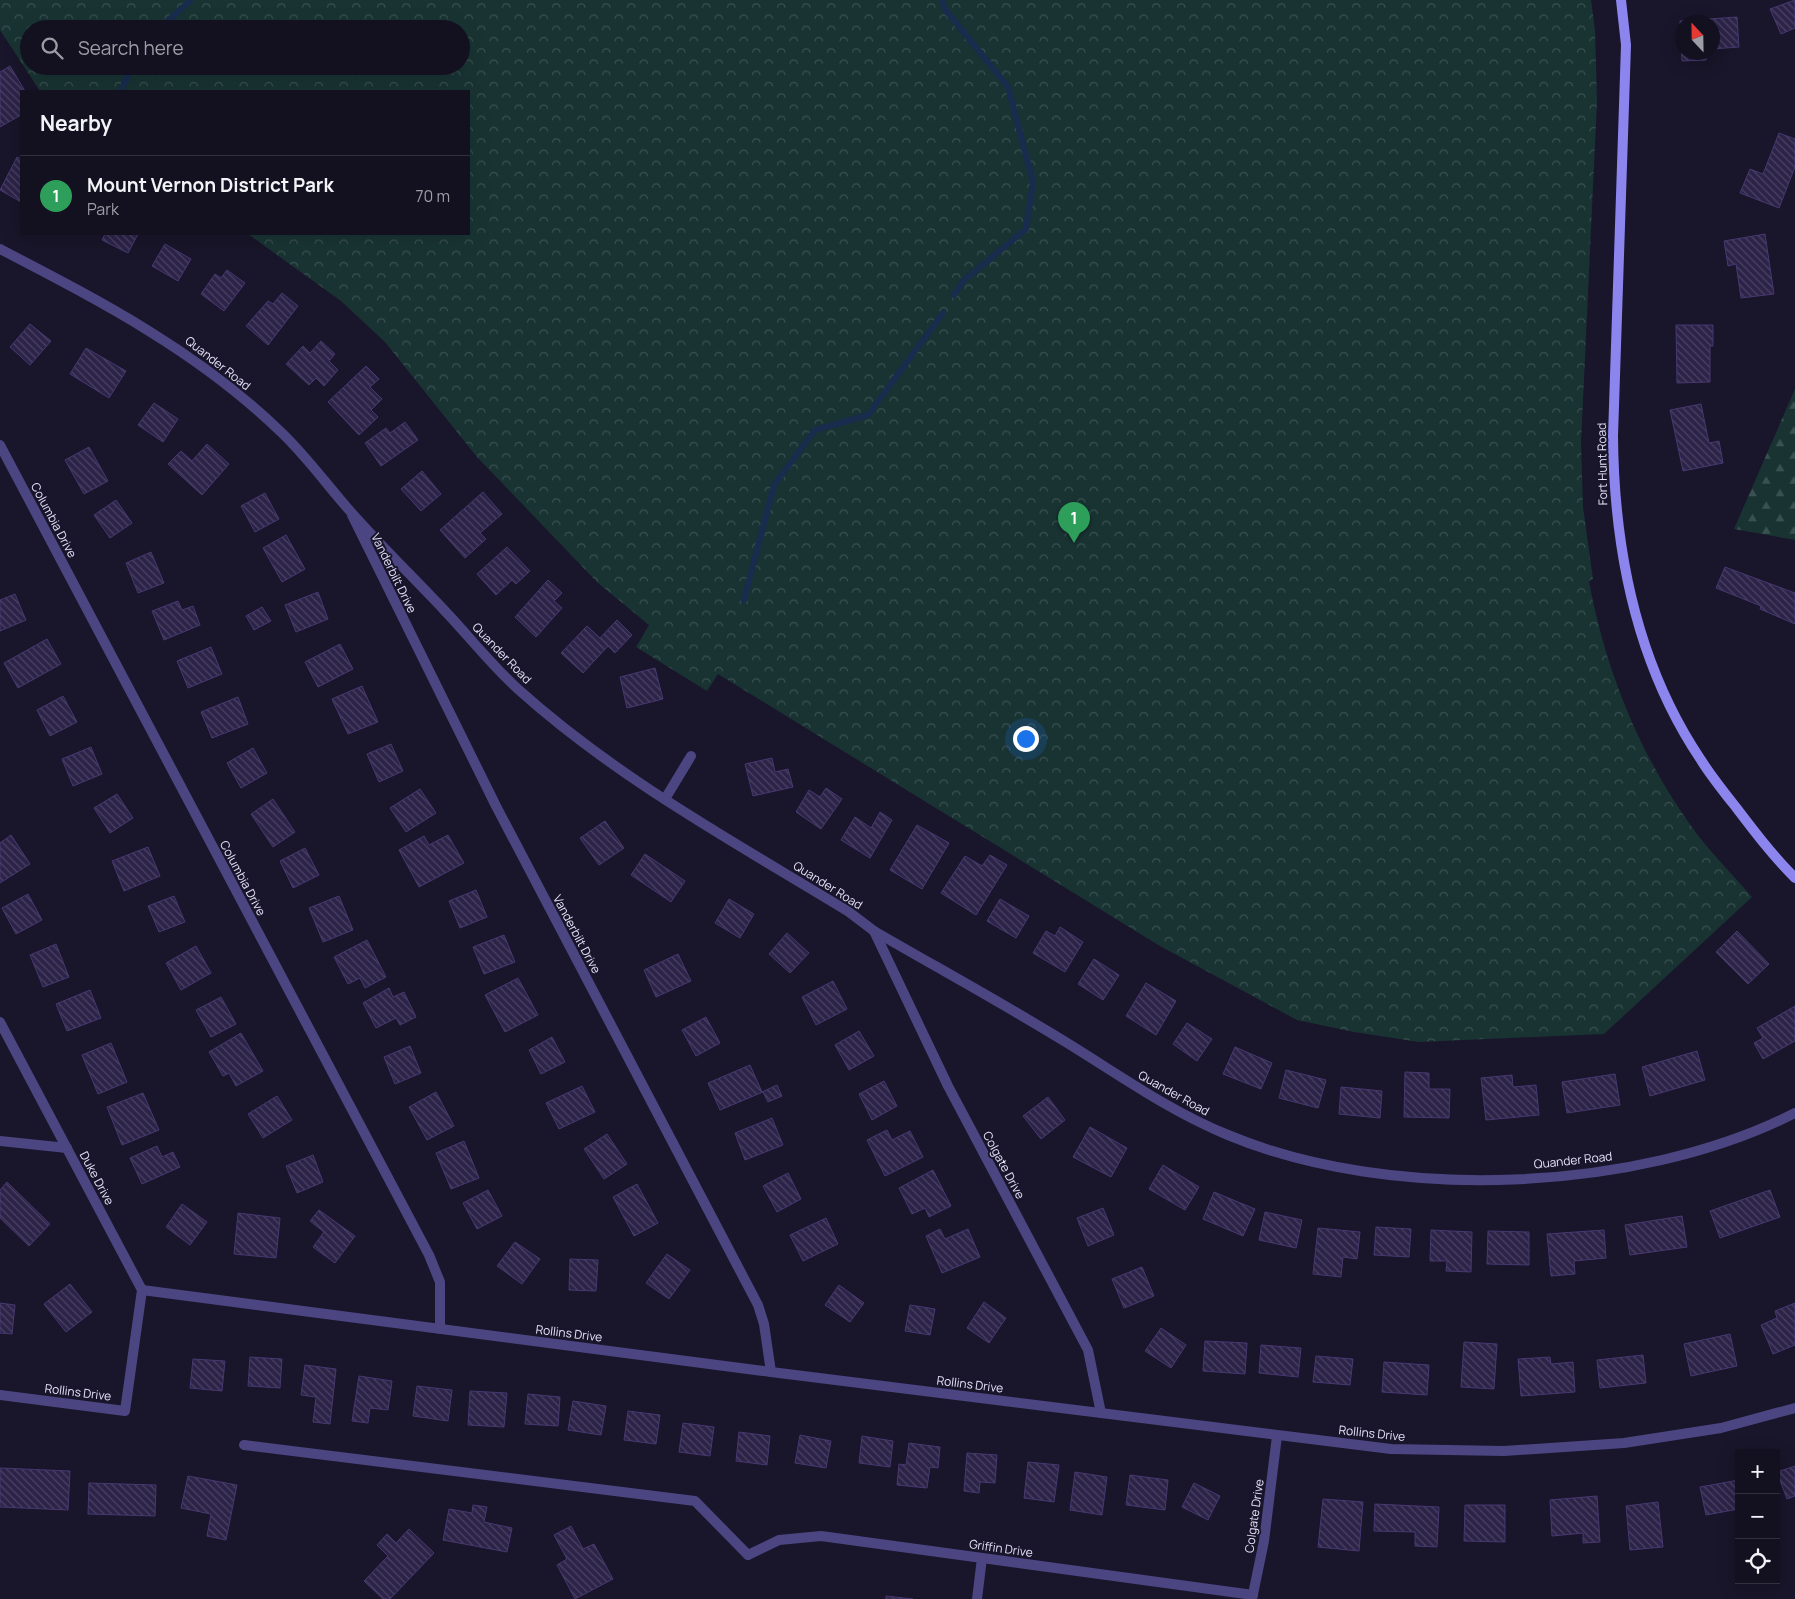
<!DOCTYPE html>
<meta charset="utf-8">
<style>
:root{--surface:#131020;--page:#1c1929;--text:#f1f3f6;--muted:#9d9da5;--line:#32303e;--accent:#ea580c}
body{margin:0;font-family:Manrope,sans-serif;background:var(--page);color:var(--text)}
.controls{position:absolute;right:15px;bottom:15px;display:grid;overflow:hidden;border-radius:0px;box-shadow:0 5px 20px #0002}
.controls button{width:45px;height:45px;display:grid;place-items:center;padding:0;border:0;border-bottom:1px solid var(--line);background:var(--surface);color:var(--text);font:25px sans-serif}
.compass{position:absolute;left:1675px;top:15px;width:45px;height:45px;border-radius:50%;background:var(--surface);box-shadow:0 5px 20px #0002;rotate:338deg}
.you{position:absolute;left:1025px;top:738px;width:18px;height:18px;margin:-12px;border:4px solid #fff;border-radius:50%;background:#1a73e8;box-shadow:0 0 0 8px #1a73e833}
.badge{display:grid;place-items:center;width:32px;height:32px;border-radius:50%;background:var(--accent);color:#fff;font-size:16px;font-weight:700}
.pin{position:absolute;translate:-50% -41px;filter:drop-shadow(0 1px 2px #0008)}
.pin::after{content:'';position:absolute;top:26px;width:18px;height:15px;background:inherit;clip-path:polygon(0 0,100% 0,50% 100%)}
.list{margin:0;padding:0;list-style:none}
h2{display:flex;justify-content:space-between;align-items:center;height:65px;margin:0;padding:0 20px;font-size:21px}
h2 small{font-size:16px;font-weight:400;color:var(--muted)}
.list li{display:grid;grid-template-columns:32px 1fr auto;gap:15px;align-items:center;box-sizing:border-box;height:80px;padding:0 20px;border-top:1px solid var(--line)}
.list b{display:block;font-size:19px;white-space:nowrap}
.list p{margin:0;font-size:16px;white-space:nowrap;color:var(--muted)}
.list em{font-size:16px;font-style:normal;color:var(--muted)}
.icon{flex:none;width:28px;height:28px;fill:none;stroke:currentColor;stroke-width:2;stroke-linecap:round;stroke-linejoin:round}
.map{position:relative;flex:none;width:1795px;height:1599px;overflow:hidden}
.search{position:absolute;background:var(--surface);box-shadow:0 5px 20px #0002;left:20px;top:20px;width:450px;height:55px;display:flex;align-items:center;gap:12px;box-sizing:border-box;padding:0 18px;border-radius:28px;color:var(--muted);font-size:19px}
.panel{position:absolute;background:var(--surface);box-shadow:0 5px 20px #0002;left:20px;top:90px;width:450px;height:145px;border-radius:0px}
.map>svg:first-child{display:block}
.forest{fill:url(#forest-firs)}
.park{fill:url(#park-crowns);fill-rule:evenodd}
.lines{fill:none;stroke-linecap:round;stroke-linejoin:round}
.stream{stroke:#192c4e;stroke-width:6}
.building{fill:url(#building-back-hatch);stroke:#463971}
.service{stroke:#4b4682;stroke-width:10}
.minor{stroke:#4b4682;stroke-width:10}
.tertiary{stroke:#4b4682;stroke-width:10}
.secondary{stroke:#8c85ee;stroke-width:10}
.labels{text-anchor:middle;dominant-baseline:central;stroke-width:4;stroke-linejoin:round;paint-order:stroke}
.street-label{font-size:12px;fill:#e6e2fb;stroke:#19152a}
</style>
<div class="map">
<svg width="1795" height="1599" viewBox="0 0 1795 1599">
<defs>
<pattern id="forest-firs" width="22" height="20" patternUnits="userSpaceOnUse" patternTransform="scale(1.25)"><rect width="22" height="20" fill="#193333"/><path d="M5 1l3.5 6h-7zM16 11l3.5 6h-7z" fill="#3a5051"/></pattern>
<pattern id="park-crowns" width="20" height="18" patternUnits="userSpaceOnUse" patternTransform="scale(1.25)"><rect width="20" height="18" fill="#193333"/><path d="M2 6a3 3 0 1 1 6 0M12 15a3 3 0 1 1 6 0" fill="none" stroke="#3a5051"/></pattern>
<pattern id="building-back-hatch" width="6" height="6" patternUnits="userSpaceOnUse" patternTransform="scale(1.25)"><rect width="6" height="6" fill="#2c2348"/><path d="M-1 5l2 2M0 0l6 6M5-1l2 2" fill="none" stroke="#4b4363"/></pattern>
</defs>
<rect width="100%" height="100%" fill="#19152a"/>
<!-- forest -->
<polygon class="forest" points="1795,389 1795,540 1734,529"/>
<!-- park -->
<path class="park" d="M0,0H1591L1595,30L1597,101L1581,443L1583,507L1593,579L1589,581C1605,670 1642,761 1697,834C1714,856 1734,876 1752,897L1604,1034L1419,1042L1354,1032L1297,1020L1160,946L718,674L707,691L636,647L649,625L598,583L477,457L385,342L341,301L248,234H469V91H40L0,30ZM29,29H461V66H29Z"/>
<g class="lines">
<!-- stream -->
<g class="stream">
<polyline points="942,0 944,8 1008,87 1033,182 1026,229 963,281 954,295"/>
<polyline points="159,29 191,0"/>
<polyline points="121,91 132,66"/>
<polyline points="744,600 774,485 815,430 868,415 943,313"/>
</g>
</g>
<!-- building -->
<g class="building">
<polygon points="1795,0 1795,28 1781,34 1770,9"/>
<polygon points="1737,17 1739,47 1712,49 1712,22 1682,22 1682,52 1706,52 1706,60 1682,61 1680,21"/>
<polygon points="10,66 25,91 21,91 21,115 0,127 0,72"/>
<polygon points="1779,133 1795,139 1795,167 1779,208 1740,193 1750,169 1763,174"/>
<polygon points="17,157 21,159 21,202 0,190"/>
<polygon points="105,234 138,234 128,253 102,240"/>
<polygon points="1765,234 1774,294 1741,298 1736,264 1728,266 1724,241"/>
<polygon points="165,244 191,259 178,281 152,266"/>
<polygon points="227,270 245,283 224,311 201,294 215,274 221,278"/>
<polygon points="282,293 298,306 268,345 246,326 268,301 273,304"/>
<polygon points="30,324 51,341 30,365 10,347"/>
<polygon points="1676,325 1713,325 1713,346 1710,346 1710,382 1677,383"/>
<polygon points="321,341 335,354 329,361 338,370 324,386 316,378 309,385 286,364 303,346 310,353"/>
<polygon points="86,348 126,371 109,398 70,374"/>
<polygon points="366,366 379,379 370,387 382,399 371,410 378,417 359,435 328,402"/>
<polygon points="154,403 178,419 163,442 138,425"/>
<polygon points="1701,404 1709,443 1719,441 1723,463 1683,471 1670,410"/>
<polygon points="405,422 418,440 381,466 365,443 386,428 390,433"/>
<polygon points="207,444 229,464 202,495 168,464 181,451 192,461"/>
<polygon points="89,447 108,481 84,494 65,460"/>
<polygon points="422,471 441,494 421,511 401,489"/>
<polygon points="483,492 502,514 480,533 486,539 465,558 440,530"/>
<polygon points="265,493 279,519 255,532 241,506"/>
<polygon points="116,500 132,523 110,538 94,515"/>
<polygon points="286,535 305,569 282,582 263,548"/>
<polygon points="507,547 530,571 516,584 512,580 496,595 477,574"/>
<polygon points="151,552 164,583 138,593 126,563"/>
<polygon points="1725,567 1795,593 1795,624 1760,609 1761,606 1716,588"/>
<polygon points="548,580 562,593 554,601 562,608 536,637 515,617"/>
<polygon points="318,592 328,619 296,632 285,605"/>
<polygon points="15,594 26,620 0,631 0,600"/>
<polygon points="178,601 182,610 193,606 200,625 164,640 152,611"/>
<polygon points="262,607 271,621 254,630 246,616"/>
<polygon points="617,620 632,635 615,653 608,646 583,673 561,653 587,626 600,638"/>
<polygon points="47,639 61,664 18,688 4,663"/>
<polygon points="340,644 353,669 318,687 305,662"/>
<polygon points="211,647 222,674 188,688 177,661"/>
<polygon points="655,668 663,699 627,708 620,677"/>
<polygon points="362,686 378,722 348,734 332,699"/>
<polygon points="63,696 77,722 50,736 37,710"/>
<polygon points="238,697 248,724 212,738 201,712"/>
<polygon points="391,744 403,771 379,782 367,754"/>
<polygon points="91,747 102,774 73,786 62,759"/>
<polygon points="253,748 267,773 241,788 227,763"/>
<polygon points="772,758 775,772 788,769 793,787 753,796 745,764"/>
<polygon points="826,788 842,799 821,829 796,812 809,790 820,797"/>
<polygon points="420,789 436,813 406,832 390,808"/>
<polygon points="117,794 133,818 110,833 94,808"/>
<polygon points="273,799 295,832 273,847 251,814"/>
<polygon points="880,812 892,820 870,858 841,840 855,817 871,828"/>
<polygon points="605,821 624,848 599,865 580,838"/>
<polygon points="917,825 949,843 922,889 890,870"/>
<polygon points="11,835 30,864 0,883 0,843"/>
<polygon points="448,835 464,863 419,887 399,850 424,836 429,845"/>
<polygon points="148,847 160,876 124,891 112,861"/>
<polygon points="305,848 319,875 293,888 280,861"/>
<polygon points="645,854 685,881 671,902 631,875"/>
<polygon points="990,855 1007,865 976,915 941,893 965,856 982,866"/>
<polygon points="476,890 487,917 460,928 449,901"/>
<polygon points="28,894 42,920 16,934 2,908"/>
<polygon points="174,896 185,922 159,932 148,906"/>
<polygon points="339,896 353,930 323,942 309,908"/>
<polygon points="729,899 754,914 740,938 715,923"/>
<polygon points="1000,899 1029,916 1016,938 987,921"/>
<polygon points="1060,927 1083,942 1065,972 1033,953 1046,931 1055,936"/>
<polygon points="1737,931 1769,964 1748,984 1716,952"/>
<polygon points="787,933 809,953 790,973 769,954"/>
<polygon points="504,935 515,962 484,974 473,947"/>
<polygon points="367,940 386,977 365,988 360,978 348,984 334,957"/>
<polygon points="56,944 69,977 43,987 30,955"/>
<polygon points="196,946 211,973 181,990 166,963"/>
<polygon points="678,954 691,981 656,997 644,970"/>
<polygon points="1094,959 1119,975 1103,1000 1078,984"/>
<polygon points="518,978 538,1015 505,1032 485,995"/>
<polygon points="833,981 847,1009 816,1025 802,997"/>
<polygon points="1146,983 1176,1001 1156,1035 1126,1016"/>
<polygon points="389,988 393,997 404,992 416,1017 400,1025 396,1018 376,1028 363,1003"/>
<polygon points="90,990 101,1018 67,1031 56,1004"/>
<polygon points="221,997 236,1024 211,1037 196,1010"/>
<polygon points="1795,1006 1795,1041 1763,1059 1754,1043 1763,1038 1757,1028"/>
<polygon points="706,1017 720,1043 696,1056 682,1030"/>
<polygon points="1187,1023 1212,1039 1197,1061 1173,1044"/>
<polygon points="859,1031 874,1056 849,1070 835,1045"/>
<polygon points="241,1033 263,1071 236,1086 229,1073 223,1076 209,1052"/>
<polygon points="552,1037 565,1062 541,1074 529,1050"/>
<polygon points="111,1043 127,1082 98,1094 82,1055"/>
<polygon points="410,1046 421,1073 395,1084 384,1057"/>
<polygon points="1235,1047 1272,1063 1261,1089 1223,1074"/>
<polygon points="1697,1051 1705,1080 1650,1096 1642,1067"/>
<polygon points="750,1065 762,1092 777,1085 782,1096 768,1102 763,1092 720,1110 708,1083"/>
<polygon points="1286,1070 1326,1080 1318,1108 1279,1098"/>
<polygon points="1405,1072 1429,1073 1429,1089 1450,1089 1449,1118 1404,1117"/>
<polygon points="1615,1074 1620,1105 1567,1113 1562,1082"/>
<polygon points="1512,1075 1513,1087 1536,1085 1539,1115 1486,1120 1481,1078"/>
<polygon points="884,1081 897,1106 872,1120 859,1094"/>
<polygon points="582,1086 595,1112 559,1129 546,1103"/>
<polygon points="1341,1087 1382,1091 1380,1118 1339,1114"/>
<polygon points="436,1092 454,1126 427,1140 409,1107"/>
<polygon points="143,1093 159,1130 122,1145 107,1107"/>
<polygon points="277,1096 292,1120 263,1138 248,1114"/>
<polygon points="1048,1097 1065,1120 1041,1139 1023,1116"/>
<polygon points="772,1118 783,1145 745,1160 735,1133"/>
<polygon points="1090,1127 1127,1148 1111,1177 1073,1157"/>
<polygon points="887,1130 892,1140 910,1131 923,1157 885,1176 867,1140"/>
<polygon points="607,1134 627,1164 604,1179 584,1149"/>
<polygon points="464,1141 479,1178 451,1189 436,1153"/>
<polygon points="157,1146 162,1157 173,1152 180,1167 142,1184 130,1158"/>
<polygon points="313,1155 323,1182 297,1193 286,1166"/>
<polygon points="1163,1165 1199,1187 1185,1210 1149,1189"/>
<polygon points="933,1170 951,1206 929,1217 925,1208 912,1214 899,1188"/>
<polygon points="788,1173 801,1199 777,1212 763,1186"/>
<polygon points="7,1182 50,1224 29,1246 0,1218 0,1190"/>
<polygon points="637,1184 658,1223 634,1236 613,1197"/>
<polygon points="488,1190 502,1216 477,1229 463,1203"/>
<polygon points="1770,1190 1780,1217 1720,1238 1710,1211"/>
<polygon points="1214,1192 1255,1209 1243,1236 1203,1219"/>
<polygon points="182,1204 207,1222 190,1245 166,1227"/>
<polygon points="1103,1208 1114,1235 1088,1246 1077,1218"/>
<polygon points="319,1210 355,1236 335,1263 313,1247 324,1232 310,1221"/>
<polygon points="1265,1212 1302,1220 1296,1248 1259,1240"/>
<polygon points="238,1213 280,1218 276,1258 234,1254"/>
<polygon points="1682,1216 1687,1247 1630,1255 1625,1225"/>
<polygon points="826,1218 838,1244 803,1261 790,1235"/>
<polygon points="1376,1227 1411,1229 1409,1257 1374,1255"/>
<polygon points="1318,1228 1360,1232 1357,1259 1343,1257 1341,1277 1313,1274"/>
<polygon points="940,1229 945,1239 968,1229 980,1257 942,1273 926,1236"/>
<polygon points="1431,1230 1472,1232 1471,1272 1446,1271 1447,1261 1430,1261"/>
<polygon points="1604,1230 1606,1258 1574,1261 1575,1274 1551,1276 1547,1234"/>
<polygon points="1488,1231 1529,1232 1529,1265 1487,1264"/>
<polygon points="515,1242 540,1259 522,1284 497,1266"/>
<polygon points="667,1254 690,1270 669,1299 646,1283"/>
<polygon points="570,1259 598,1260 596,1291 569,1290"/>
<polygon points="1142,1267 1154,1296 1124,1308 1112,1279"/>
<polygon points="70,1284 92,1312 66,1332 44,1304"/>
<polygon points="839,1285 864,1303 850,1322 825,1305"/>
<polygon points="984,1302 1006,1318 989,1343 967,1328"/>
<polygon points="0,1303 15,1305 12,1334 0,1333"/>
<polygon points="1795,1303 1795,1345 1773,1354 1761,1325 1777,1318 1775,1311"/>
<polygon points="910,1305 935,1309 930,1335 905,1331"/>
<polygon points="1161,1328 1186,1345 1171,1368 1145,1351"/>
<polygon points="1730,1334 1737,1366 1691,1376 1684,1344"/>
<polygon points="1205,1341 1247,1343 1245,1374 1203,1371"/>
<polygon points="1464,1342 1497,1344 1494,1389 1461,1387"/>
<polygon points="1261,1345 1301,1348 1298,1377 1259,1373"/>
<polygon points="1643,1355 1646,1383 1600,1388 1597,1360"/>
<polygon points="1316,1356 1353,1359 1350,1385 1313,1382"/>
<polygon points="250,1357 282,1359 280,1388 248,1386"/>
<polygon points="1550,1357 1551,1364 1573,1362 1575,1392 1521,1396 1518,1359"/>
<polygon points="193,1359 225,1361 222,1391 190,1388"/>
<polygon points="1384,1362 1429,1365 1427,1395 1382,1392"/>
<polygon points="305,1365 336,1369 330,1424 313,1422 316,1397 301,1395"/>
<polygon points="359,1376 392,1381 388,1410 370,1408 368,1423 352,1421"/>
<polygon points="417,1386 452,1390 448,1421 413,1416"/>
<polygon points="470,1391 507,1393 504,1427 468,1425"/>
<polygon points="528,1394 560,1397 558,1426 525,1424"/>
<polygon points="573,1401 606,1406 601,1435 568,1430"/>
<polygon points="628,1411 660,1415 656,1444 624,1440"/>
<polygon points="683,1423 714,1427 710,1456 679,1452"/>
<polygon points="739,1432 770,1436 767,1465 736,1461"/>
<polygon points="800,1435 831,1441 826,1468 795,1463"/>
<polygon points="862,1436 893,1441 890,1467 859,1463"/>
<polygon points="909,1443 940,1447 938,1468 930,1467 927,1488 897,1485 899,1464 906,1465"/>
<polygon points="967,1453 997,1455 995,1483 980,1482 979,1493 964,1491"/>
<polygon points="1028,1462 1059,1465 1054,1502 1024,1498"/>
<polygon points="1795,1466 1795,1496 1787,1499 1777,1472"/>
<polygon points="0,1468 70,1471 68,1510 0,1507"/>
<polygon points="1075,1472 1107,1477 1102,1515 1070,1510"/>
<polygon points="1130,1475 1168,1480 1165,1510 1126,1505"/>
<polygon points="188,1476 237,1485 226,1540 207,1536 211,1514 181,1508"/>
<polygon points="1739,1480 1739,1509 1706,1515 1700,1487"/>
<polygon points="89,1483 156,1485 155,1516 88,1514"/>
<polygon points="1194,1483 1220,1496 1208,1520 1182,1507"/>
<polygon points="1597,1496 1600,1542 1583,1543 1583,1533 1552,1536 1550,1500"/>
<polygon points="1323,1499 1363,1502 1359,1551 1318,1547"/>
<polygon points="1658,1502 1663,1547 1630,1550 1626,1506"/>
<polygon points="1375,1504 1439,1507 1437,1547 1415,1546 1415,1532 1374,1531"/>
<polygon points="473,1505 487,1507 484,1522 512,1528 507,1552 443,1540 449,1509 472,1513"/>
<polygon points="1465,1505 1505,1505 1505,1542 1464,1541"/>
<polygon points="571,1526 583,1549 594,1544 613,1579 575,1599 557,1565 567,1559 554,1535"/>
<polygon points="409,1529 434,1553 390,1599 383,1599 364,1581 388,1556 377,1545 387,1534 396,1543"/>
<polygon points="886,1596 913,1599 886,1599"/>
</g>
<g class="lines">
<!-- service -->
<polyline class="service" points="244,1445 695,1501 748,1555"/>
<!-- minor -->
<g class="minor">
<polyline points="0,445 429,1255 440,1282 440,1329"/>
<polyline points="352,515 496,806 758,1305 764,1324 771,1372"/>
<polyline points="665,799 691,756"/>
<polyline points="874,931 948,1086 1088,1350 1101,1413"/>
<polyline points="0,1022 142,1290 125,1411 0,1395"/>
<polyline points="0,1141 67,1148"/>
<polyline points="142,1290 771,1372 1391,1449 1504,1451 1624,1443 1721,1428 1795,1408"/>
<polyline points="748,1555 779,1540 821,1536 1253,1595"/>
<polyline points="977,1599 982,1558"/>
<polyline points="1252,1599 1264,1541 1277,1436"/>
</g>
<!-- tertiary -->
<path class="tertiary" d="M0,249C102,302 199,352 282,433C307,457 327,485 350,511C380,545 413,577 444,610C469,636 492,666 519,690C618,779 736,843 849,912L874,931C938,968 1002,1003 1064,1041C1118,1074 1169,1111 1228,1135C1391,1203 1638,1193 1795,1113"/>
<!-- secondary -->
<path class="secondary" d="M1621,0L1626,45L1613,436C1614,549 1637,665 1701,760C1711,776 1723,791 1735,806C1754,831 1773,856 1795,878"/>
</g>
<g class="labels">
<!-- street labels -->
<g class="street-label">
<text transform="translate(218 363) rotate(38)">Quander Road</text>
<text transform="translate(1602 464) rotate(-91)">Fort Hunt Road</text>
<text transform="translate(54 520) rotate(62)">Columbia Drive</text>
<text transform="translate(394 573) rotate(64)">Vanderbilt Drive</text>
<text transform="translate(502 653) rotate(46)">Quander Road</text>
<text transform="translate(243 878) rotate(62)">Columbia Drive</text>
<text transform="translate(828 885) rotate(32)">Quander Road</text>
<text transform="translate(577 934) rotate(62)">Vanderbilt Drive</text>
<text transform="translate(1174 1093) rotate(29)">Quander Road</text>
<text transform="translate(1573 1160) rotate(-6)">Quander Road</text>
<text transform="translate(1004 1165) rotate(62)">Colgate Drive</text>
<text transform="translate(97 1178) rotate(62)">Duke Drive</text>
<text transform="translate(569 1333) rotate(7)">Rollins Drive</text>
<text transform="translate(970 1384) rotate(7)">Rollins Drive</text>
<text transform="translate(78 1392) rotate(7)">Rollins Drive</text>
<text transform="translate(1372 1433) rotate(6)">Rollins Drive</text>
<text transform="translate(1254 1516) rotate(-82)">Colgate Drive</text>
<text transform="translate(1001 1548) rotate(8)">Griffin Drive</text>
</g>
</g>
</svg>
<div class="controls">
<button>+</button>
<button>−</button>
<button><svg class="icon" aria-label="locate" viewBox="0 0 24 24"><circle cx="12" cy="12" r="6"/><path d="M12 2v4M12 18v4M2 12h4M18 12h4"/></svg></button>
</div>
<svg class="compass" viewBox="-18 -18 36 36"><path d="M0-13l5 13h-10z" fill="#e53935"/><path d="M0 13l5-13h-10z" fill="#9d9da5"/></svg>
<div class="you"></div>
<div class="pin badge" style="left:1074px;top:543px;background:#2e9e5b">1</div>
<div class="search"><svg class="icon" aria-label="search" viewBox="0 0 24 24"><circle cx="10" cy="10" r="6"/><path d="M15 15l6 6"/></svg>Search here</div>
<section class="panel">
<h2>Nearby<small></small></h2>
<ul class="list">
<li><span class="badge" style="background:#2e9e5b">1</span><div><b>Mount Vernon District Park</b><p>Park</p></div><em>70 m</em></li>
</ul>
</section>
</div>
